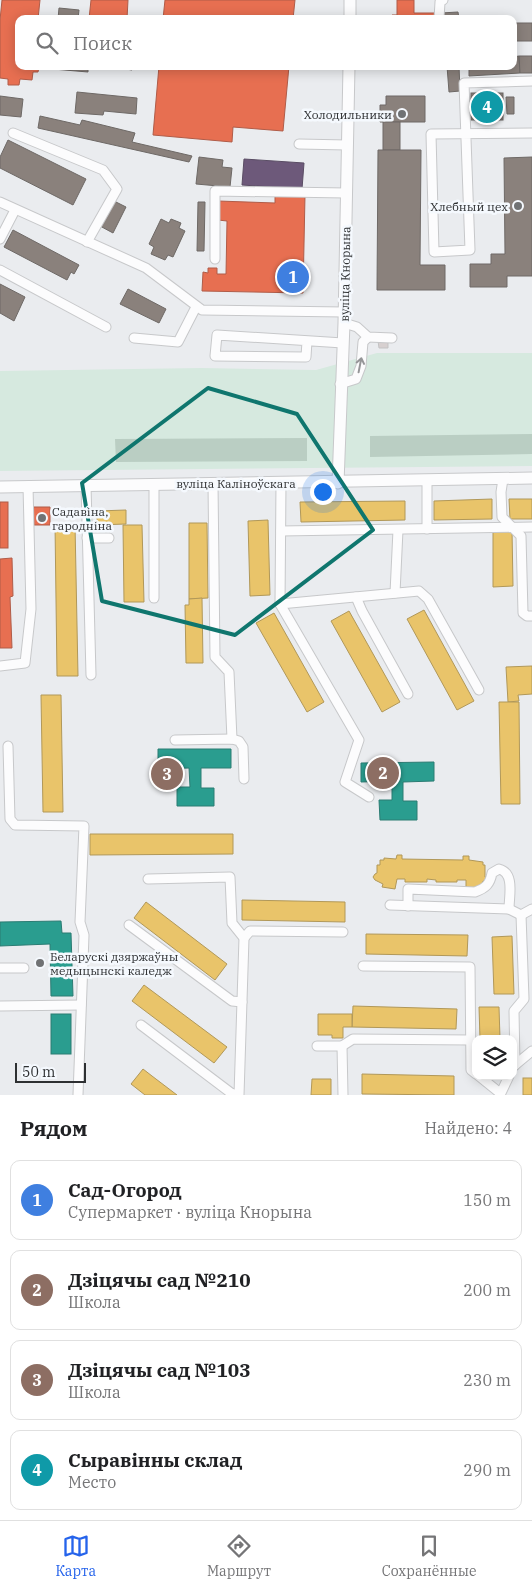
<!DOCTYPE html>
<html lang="ru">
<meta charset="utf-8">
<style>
:root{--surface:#fff;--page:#f2f2f2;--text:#202124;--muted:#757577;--line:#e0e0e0;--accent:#2563eb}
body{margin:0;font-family:"IBM Plex Serif",serif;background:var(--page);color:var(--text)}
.controls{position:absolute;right:15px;bottom:15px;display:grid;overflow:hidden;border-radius:10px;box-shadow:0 2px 12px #0003}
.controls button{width:45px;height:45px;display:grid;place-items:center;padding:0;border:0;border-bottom:1px solid var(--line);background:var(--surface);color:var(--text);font:25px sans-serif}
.scale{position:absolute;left:15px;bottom:12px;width:71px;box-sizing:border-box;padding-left:5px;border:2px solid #2e3032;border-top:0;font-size:14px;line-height:18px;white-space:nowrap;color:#2e3032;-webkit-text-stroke:4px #f5f9fe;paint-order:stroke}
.you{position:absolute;left:322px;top:491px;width:18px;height:18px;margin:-12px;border:4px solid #fff;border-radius:50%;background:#1a73e8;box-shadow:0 0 0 8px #1a73e833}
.badge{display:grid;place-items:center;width:32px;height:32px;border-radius:50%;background:var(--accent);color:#fff;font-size:16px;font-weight:700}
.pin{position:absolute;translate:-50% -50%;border:2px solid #fff;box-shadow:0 1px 5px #0006}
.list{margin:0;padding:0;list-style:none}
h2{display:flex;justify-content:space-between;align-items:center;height:65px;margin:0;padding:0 20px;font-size:21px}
h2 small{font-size:16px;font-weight:400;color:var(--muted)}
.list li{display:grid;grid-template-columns:32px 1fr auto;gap:15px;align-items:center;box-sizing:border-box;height:80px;margin:0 10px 10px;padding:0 10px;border:1px solid var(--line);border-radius:10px}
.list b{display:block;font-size:19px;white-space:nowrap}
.list p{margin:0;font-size:16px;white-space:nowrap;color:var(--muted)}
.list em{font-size:16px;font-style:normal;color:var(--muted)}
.icon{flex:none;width:28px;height:28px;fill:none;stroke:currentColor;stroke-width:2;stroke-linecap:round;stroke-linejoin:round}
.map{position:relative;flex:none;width:532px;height:1095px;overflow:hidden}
.search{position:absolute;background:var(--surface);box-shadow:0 2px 12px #0003;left:15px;right:15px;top:15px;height:55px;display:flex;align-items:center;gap:12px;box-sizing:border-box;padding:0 18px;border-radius:10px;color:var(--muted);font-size:19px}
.sheet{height:425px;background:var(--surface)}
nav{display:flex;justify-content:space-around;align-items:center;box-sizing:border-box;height:70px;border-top:1px solid var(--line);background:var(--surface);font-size:14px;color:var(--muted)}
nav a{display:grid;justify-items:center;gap:2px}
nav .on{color:var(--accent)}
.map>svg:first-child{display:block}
.green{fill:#d6e9df}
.forest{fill:#bacec3}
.homes{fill:#e9c46a;stroke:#b19859}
.shops{fill:#e76f51;stroke:#b05c48}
.offices{fill:#6d597a;stroke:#5a4d64}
.schools{fill:#2a9d8f;stroke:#2b7c73}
.industry{fill:#8a817c;stroke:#6e6966}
.building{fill:#d7d0d0;stroke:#c3c3c4}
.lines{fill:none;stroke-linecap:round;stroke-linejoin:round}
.minor-casing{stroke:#c7c8ca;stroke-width:11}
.major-casing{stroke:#c7c8ca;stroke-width:13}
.minor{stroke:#fcfcfd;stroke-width:9}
.major{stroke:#fcfcfd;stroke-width:11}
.oneway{stroke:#959698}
.marked{fill:none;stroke:#0f766e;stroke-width:4;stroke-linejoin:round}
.poi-dot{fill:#707274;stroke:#f5f9fe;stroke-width:2}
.labels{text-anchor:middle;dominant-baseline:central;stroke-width:5;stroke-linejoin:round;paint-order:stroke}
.poi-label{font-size:12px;fill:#2e3032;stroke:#f5f9fe;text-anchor:end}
.street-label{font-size:12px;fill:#2e3032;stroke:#f5f9fe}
</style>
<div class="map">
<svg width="532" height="1095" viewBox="0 0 532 1095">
<rect width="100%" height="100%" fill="#eaecef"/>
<!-- green -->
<polygon class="green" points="377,353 532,353 532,466 0,471 0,371 201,368 316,370"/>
<!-- forest -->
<g class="forest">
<polygon points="532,434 532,454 370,457 370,436"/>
<polygon points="307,438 307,461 116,462 115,439"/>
</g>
<!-- homes -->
<g class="homes">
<polygon points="492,499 492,519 434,520 434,501"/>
<polygon points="509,499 532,499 532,519 510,519"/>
<polygon points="405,501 405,520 301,522 300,502"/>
<polygon points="126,510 126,524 97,525 97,511"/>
<polygon points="268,520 270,595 250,596 248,521"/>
<polygon points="189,523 207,523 208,598 189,599"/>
<polygon points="55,524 75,524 78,676 57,676"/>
<polygon points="123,525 142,525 144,602 124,602"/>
<polygon points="512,530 513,586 493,587 493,531"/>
<polygon points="202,598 203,663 186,663 185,605 189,605 189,599"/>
<polygon points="424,610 474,701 457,710 407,619"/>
<polygon points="349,611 400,702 382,712 331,621"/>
<polygon points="274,613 324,702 307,712 256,623"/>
<polygon points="532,666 532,694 518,695 519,701 508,702 506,667"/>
<polygon points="41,695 61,695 63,812 43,812"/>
<polygon points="499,702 519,702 520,804 501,804"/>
<polygon points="90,834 233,834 233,854 90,855"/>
<polygon points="397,855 402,855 402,859 463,860 463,856 469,856 469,860 483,862 483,865 485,865 485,877 488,877 487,881 483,881 480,889 466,889 466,880 457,880 457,882 436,882 436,880 427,879 427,882 405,882 405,879 397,879 395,889 382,887 383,884 375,880 373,877 375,874 377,873 377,865 380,865 380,860 384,860 384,858 396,859"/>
<polygon points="242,900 345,902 345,922 242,920"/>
<polygon points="146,902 227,964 215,980 134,918"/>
<polygon points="366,934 468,935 467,956 366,954"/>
<polygon points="512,936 514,994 494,994 492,937"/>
<polygon points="144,985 227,1047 214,1063 132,1001"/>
<polygon points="353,1006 457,1009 456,1029 352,1027"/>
<polygon points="479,1007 499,1007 500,1039 480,1039"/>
<polygon points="318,1014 352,1014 352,1027 343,1027 343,1038 332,1038 332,1035 318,1035"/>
<polygon points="143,1069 152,1076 177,1095 145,1095 131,1084"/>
<polygon points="362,1074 454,1076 454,1095 362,1094"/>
<rect x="523" y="1078" width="9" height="17"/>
<polygon points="312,1079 331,1079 331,1095 311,1095"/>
</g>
<!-- shops -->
<g class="shops">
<polygon points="2,0 40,0 38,19 19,19 19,66 39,67 38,72 33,72 32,80 20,79 19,85 8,85 8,79 0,78 0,20"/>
<polygon points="91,0 128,0 127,19 89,19"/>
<polygon points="165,0 295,0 293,19 163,19"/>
<polygon points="397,0 414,0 414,13 439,13 439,19 392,19 392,15 397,15"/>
<polygon points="159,66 289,66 283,131 233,127 232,142 153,135"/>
<polygon points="275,195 305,195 303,293 202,291 203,272 208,273 208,268 217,268 217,274 226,274 227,221 218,220 218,201 275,203"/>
<rect x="0" y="502" width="8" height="46"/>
<polygon points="33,507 50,507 50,525 34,525"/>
<polygon points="12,558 13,596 10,597 12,648 0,648 0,559"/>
</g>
<!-- offices -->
<polygon class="offices" points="244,159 304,163 302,189 242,185"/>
<!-- schools -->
<g class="schools">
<polygon points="158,749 231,749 231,768 201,768 201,788 214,788 214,806 177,806 177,787 190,787 189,768 158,769"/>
<polygon points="434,762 434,781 403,782 403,801 417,801 417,820 380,820 379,800 392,800 392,781 361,782 361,763"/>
<polygon points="61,921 62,933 71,933 73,996 51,996 50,944 0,946 0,922"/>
<rect x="51" y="1014" width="20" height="40"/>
</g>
<!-- industry -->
<g class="industry">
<polygon points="59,8 79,10 78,19 58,19"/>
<polygon points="458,12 459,19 441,19 441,13"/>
<polygon points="466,16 511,17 511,19 466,19"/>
<rect x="513" y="23" width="19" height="18"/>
<polygon points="519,56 520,73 469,76 469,66 513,66 513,57"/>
<polygon points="519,56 532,56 532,73 520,73"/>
<polygon points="54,66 88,66 88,72 53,69"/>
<polygon points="108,66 133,66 132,70"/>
<polygon points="447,66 459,66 460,91 449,92"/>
<polygon points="77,92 137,98 136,114 104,111 103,115 75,113"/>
<rect x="471" y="93" width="32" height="27"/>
<polygon points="0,96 23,99 21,117 0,115"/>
<polygon points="386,96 425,96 425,122 380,122 380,105 386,105"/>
<polygon points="506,97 514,97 514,114 507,114"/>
<polygon points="40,116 80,125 82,120 135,133 132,142 192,156 189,162 38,128"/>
<rect x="383" y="122" width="17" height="28"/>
<polygon points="8,140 86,179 73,205 0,168 0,157"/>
<polygon points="378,150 421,150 420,265 445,265 445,290 377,290"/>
<polygon points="199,157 223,160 222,167 232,168 230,187 196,184"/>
<polygon points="532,157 532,276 507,276 507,287 470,287 470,264 491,264 491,254 505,254 504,158"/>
<polygon points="114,201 126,207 113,233 100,226"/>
<polygon points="198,202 205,202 204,251 197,251"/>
<polygon points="161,219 169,223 171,219 181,223 179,228 185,231 173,257 168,255 165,260 151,254 154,247 149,244"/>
<polygon points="13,230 79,265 74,274 71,272 67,280 4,247"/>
<polygon points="0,284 25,297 14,321 0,313"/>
<polygon points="128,289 166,309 159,323 120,304"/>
</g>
<!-- building -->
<polygon class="building" points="378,341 388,341 388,348 379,348"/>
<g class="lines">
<defs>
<g id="minor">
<polyline points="439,19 440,2 443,0"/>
<polyline points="532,81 464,83 470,250 434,252 431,134 532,133"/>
<polyline points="13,133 103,170 117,189 87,242"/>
<polyline points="299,144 347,145"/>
<polyline points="0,202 146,268 202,310 344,312"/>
<polyline points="0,239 15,210"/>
<polyline points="215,259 215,191 346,193"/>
<polyline points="0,270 106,327"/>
<polyline points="344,323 357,327 368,337 392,338"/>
<polyline points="134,338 178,342 196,307"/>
<polyline points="307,341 306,357 215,356 217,335 343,343"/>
<polyline points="340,384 356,379 361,366 363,342 368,337"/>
<polyline points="503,479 501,492 502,517 521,536 523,613 527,616 532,616"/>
<polyline points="213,483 215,657 229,672 232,739"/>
<polyline points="281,483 280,604 359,740 345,782 369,797"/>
<polyline points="154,484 154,598"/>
<polyline points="86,485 91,675"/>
<polyline points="427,529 427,481"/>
<polyline points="281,531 532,527"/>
<polyline points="87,538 109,538"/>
<polyline points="395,593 398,530"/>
<polyline points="356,597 362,611 408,694"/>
<polyline points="280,604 419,591 428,599 479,690"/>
<polyline points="0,666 25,663 31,609 28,486"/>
<polyline points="175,740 232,739 239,741 243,747 244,779"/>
<polyline points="8,746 10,819 15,825 84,826 80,922 84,935 78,1095"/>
<polyline points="148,879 230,877 232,923 244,938 239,1095"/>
<polyline points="390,905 509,909 521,915"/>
<path d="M408,906V889L475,892C486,888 490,884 492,873L499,869C515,873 509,896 509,909"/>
<polyline points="521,915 532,909"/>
<polyline points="129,925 232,1001 242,1002"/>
<polyline points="244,938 250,931 343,932"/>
<polyline points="363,966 470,967 471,1070 476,1074"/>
<polyline points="0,968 24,968"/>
<polyline points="0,1006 81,1005"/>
<polyline points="141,1025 231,1093 237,1095"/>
<polyline points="317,1046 342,1046 353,1039 470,1040"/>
<polyline points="342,1046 343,1095"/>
<polyline points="515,1065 532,1051"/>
<polyline points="513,1067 515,1065 514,1011 524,999 521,915"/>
<polyline points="479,1076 500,1093"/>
<polyline points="500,1095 509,1076"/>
</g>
<g id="major">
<polyline points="350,19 350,0"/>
<polyline points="338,483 344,323 349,66"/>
<polyline points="0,487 532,478"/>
</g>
</defs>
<!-- minor casing -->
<use href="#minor" class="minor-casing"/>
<!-- major casing -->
<use href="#major" class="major-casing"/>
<!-- minor -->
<use href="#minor" class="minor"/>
<!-- major -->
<use href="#major" class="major"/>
</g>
<!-- one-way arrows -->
<defs><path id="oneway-shaft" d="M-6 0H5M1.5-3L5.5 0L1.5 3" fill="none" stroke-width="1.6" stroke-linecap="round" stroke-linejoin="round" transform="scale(1.25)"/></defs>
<use class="oneway" href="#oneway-shaft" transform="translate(360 365) rotate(-79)"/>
<!-- marked area -->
<path class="marked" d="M208,388L297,414L373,530L235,635L102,601L82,483Z"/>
<!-- markers -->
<g class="poi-dot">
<circle cx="402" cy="114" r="5"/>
<circle cx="518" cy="206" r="5"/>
<circle cx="42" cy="518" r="5"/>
<circle cx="40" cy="963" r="5"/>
</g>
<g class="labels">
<!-- poi labels -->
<g class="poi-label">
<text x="392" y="114">Холодильники</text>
<text x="508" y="206">Хлебный цех</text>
<text x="52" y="511" text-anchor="start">Садавіна,<tspan x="52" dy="14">гародніна</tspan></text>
<text x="50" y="956" text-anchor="start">Беларускі дзяржаўны<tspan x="50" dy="14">медыцынскі каледж</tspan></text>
</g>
<!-- street labels -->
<g class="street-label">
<text transform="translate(345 274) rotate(-89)">вуліца Кнорына</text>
<text x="236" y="483">вуліца Каліноўскага</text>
</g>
</g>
</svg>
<div class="controls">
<button><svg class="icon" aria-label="layers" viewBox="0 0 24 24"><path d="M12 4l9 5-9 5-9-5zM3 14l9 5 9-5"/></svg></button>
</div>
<div class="scale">50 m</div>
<div class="you"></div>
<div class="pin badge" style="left:293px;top:277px;background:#3f7fe0">1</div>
<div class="pin badge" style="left:383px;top:773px;background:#8d6e63">2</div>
<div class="pin badge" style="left:167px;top:774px;background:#8d6e63">3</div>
<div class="pin badge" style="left:487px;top:107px;background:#0f9aa8">4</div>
<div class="search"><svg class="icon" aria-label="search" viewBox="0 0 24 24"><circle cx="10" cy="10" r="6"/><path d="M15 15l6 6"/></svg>Поиск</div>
</div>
<section class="sheet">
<h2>Рядом<small>Найдено: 4</small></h2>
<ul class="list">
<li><span class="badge" style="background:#3f7fe0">1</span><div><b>Сад-Огород</b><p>Супермаркет · вуліца Кнорына</p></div><em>150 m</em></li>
<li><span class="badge" style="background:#8d6e63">2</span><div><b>Дзіцячы сад №210</b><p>Школа</p></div><em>200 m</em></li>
<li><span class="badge" style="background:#8d6e63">3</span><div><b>Дзіцячы сад №103</b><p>Школа</p></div><em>230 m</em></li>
<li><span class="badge" style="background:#0f9aa8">4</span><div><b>Сыравінны склад</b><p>Место</p></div><em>290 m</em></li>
</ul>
</section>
<nav>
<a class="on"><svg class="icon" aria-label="map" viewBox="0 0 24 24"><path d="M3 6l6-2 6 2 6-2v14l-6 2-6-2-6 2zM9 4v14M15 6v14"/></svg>Карта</a>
<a><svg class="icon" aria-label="directions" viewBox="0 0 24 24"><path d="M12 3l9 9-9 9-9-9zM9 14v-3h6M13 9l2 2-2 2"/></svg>Маршрут</a>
<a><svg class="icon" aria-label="saved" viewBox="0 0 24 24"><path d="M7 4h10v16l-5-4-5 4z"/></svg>Сохранённые</a>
</nav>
